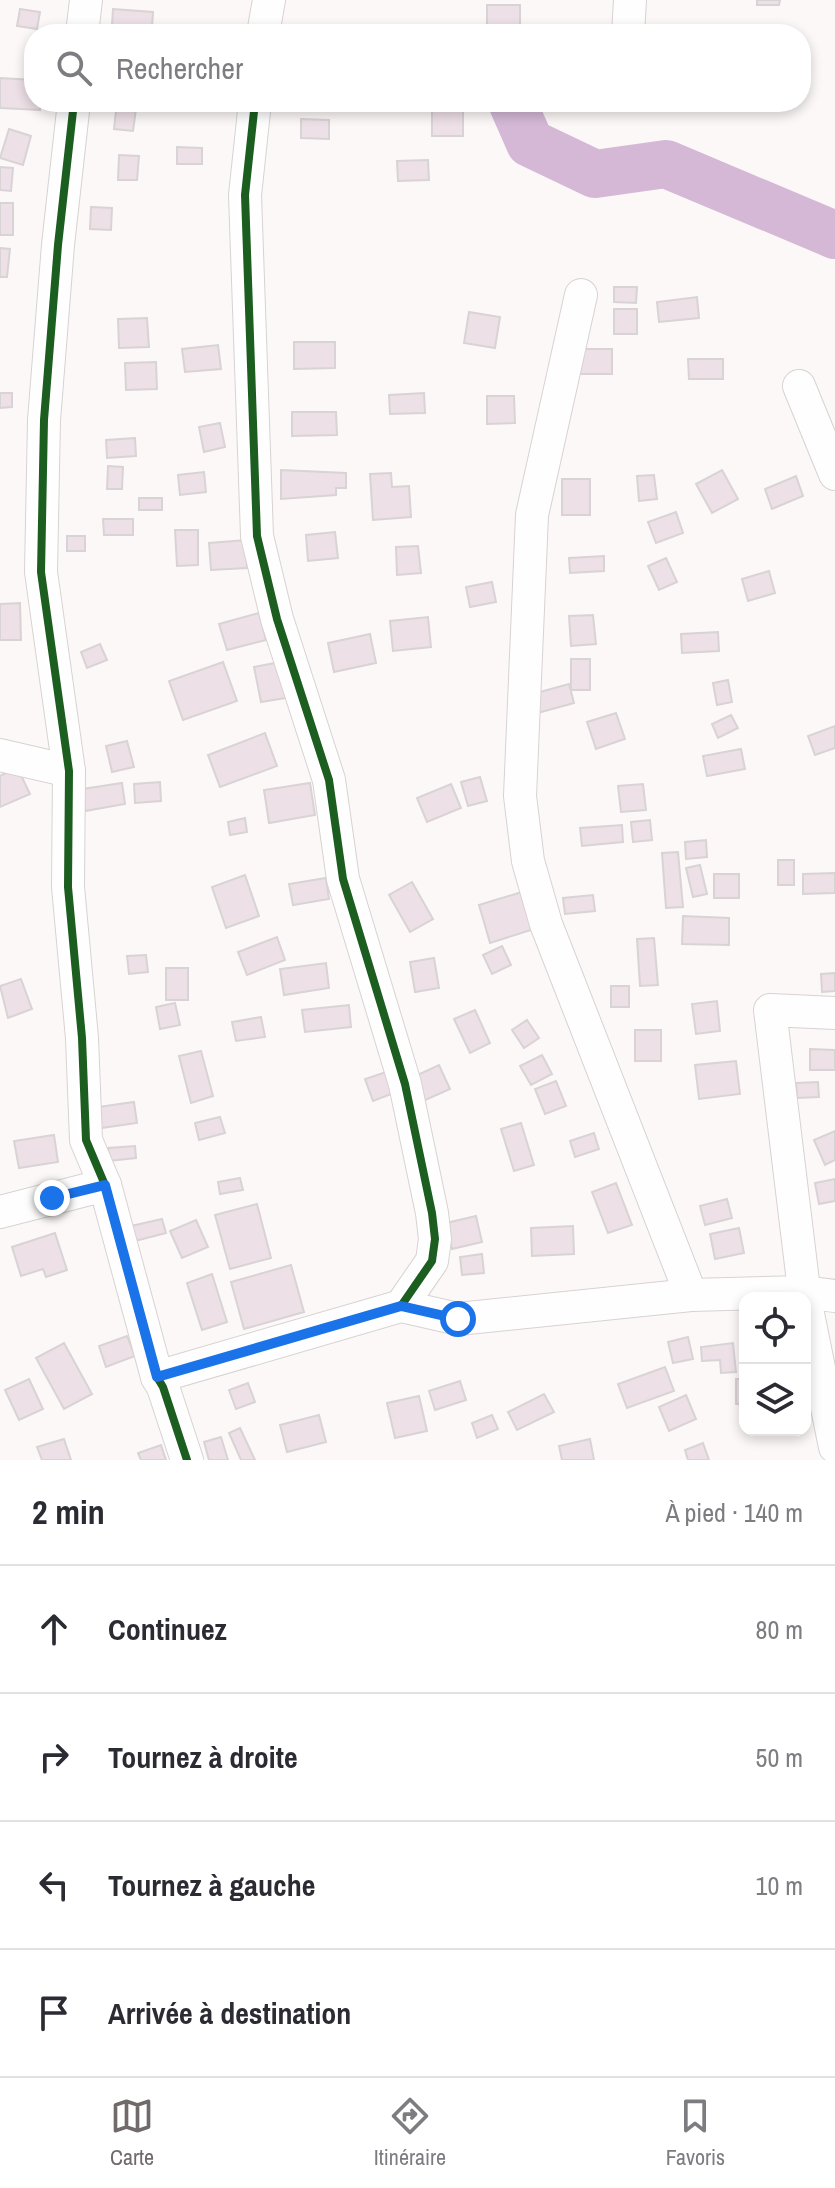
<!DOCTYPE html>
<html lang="fr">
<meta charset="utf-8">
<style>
:root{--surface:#fff;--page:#f7f7f7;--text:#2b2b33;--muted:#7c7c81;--line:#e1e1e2;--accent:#706a6a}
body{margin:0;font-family:"Archivo Narrow",sans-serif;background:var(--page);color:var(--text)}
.controls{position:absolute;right:24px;bottom:24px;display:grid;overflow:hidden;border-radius:16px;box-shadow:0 4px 12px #0003}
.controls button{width:72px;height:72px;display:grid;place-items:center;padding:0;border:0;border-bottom:2px solid var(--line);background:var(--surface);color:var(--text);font:40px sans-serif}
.stop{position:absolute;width:24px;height:24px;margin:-18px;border:6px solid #1a73e8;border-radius:50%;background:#fff}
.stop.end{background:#1a73e8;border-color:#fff;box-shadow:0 2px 8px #0008}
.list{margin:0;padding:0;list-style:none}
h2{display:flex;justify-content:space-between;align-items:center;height:104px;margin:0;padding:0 32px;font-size:34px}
h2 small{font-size:26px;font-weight:400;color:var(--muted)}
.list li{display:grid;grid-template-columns:52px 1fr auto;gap:24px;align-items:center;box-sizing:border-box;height:128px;padding:0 32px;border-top:2px solid var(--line)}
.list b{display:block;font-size:30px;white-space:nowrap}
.list em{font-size:26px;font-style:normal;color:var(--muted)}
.icon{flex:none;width:44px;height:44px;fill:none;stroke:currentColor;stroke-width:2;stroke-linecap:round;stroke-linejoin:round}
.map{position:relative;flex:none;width:835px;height:1460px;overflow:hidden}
.search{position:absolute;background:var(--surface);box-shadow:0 4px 12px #0003;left:24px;right:24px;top:24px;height:88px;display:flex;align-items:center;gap:20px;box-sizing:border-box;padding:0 28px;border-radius:32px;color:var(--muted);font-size:30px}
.sheet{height:616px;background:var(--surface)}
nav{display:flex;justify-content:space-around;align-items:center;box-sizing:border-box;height:112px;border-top:2px solid var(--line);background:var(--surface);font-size:22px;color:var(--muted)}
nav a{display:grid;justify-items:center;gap:4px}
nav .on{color:var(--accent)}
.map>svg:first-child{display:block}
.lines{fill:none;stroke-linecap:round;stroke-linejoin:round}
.river{stroke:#d4b8d6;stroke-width:48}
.building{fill:#ede0e6;stroke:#d8d3d4;stroke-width:2}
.minor-casing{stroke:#d8d2d2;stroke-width:34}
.minor{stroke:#fffefe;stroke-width:32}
.cycleway-casing{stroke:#fff;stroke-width:13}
.cycleway{stroke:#1b5e20;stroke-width:8}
.route{stroke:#1a73e8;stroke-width:10}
</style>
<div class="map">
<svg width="835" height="1460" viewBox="0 0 835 1460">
<rect width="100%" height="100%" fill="#fdf8f8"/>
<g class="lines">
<!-- river -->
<polyline class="river" points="512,102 530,143 595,174 666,164 835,235"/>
</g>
<!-- building -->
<g class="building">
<polygon points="757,0 780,0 779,5 757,5"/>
<rect x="487" y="5" width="33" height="24"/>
<polygon points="20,9 40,12 37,29 17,26"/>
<polygon points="113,9 153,12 152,28 112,25"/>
<polygon points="0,78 34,80 34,102 40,102 40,110 0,108"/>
<polygon points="117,102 137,102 133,131 114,129"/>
<rect x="432" y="108" width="31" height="28"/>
<polygon points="301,119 329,120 329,139 301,138"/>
<polygon points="9,129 31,136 23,165 0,158"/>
<polygon points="177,147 202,148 202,164 177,164"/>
<polygon points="119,155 139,156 137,180 118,180"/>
<polygon points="428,160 429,180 398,181 397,161"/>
<polygon points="0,167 13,168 11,191 0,190"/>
<rect x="0" y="203" width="13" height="32"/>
<polygon points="91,207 112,208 111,230 90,229"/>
<polygon points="0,248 10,249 7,277 0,277"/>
<polygon points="614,287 637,287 636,303 614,302"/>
<polygon points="697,297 699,318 659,322 657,302"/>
<rect x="614" y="309" width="23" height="25"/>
<polygon points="469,312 500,317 495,348 464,343"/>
<polygon points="147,318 149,347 119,348 118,319"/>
<polygon points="294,342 335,342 335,368 294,369"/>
<polygon points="218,345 221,369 185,372 182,349"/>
<rect x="577" y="349" width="35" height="25"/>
<polygon points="688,359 723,359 723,379 689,379"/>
<polygon points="156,362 157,389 126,390 125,363"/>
<polygon points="0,393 12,393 12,407 0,408"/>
<polygon points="424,393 425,413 390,414 389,395"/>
<polygon points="487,396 514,396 515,423 487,424"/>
<polygon points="292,412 336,412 337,435 292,436"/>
<polygon points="220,423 225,447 204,452 199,427"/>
<polygon points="135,438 136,456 107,458 106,440"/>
<polygon points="108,466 123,467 122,489 107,489"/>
<polygon points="281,470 346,473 346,488 336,488 336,495 281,499"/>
<polygon points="722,470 738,499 712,513 696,484"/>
<polygon points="204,472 206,492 180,495 178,475"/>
<polygon points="391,473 392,487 409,486 411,517 373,520 370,474"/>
<polygon points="654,475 657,499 639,501 637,476"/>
<polygon points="796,476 803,496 772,509 765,489"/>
<rect x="562" y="479" width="28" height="36"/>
<rect x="139" y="498" width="23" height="12"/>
<polygon points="676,512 683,533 656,543 648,522"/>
<polygon points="103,519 133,519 133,535 104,535"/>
<polygon points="175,530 198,530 198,565 177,566"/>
<polygon points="335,532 338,558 308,561 306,535"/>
<rect x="67" y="536" width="18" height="15"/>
<polygon points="246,540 247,568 211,570 209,543"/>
<polygon points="418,546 421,573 397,575 396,547"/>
<polygon points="604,556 604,571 570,573 569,558"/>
<polygon points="666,558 677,582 659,590 648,566"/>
<polygon points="769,571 775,593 748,601 742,579"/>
<polygon points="492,582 496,602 470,607 466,587"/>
<polygon points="20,603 21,640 0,640 0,604"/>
<polygon points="259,613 266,640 227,650 219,624"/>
<polygon points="593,615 596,644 571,646 569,616"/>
<polygon points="428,617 431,647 393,651 390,621"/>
<polygon points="718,632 719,651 682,653 681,634"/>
<polygon points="370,634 376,663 334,672 328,643"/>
<polygon points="100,644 107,660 87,668 81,652"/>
<rect x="571" y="659" width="19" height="31"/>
<polygon points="285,661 292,697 261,702 254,667"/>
<polygon points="223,662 237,701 183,720 169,681"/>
<polygon points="728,680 732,702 717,705 713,683"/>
<polygon points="569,684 574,703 534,714 529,695"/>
<polygon points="616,713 625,739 596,749 587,722"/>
<polygon points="731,715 738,728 718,738 712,724"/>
<polygon points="835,726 835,748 815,755 808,736"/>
<polygon points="265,733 277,766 220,787 208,755"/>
<polygon points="127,741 134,767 112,772 106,746"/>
<polygon points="741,749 745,769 707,776 703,756"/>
<polygon points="17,767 30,794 0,807 0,776"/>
<polygon points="480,777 487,801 468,806 461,782"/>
<polygon points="160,782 161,801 135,803 134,784"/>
<polygon points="122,783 125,804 85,811 82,789"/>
<polygon points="310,783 315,815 269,823 264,790"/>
<polygon points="451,784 461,808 427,822 417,798"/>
<polygon points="643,784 646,810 621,812 618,786"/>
<polygon points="245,818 247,832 230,835 228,822"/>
<polygon points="650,820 652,840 633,842 631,822"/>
<polygon points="622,825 623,842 582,846 580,828"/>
<polygon points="706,840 707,857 686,859 685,842"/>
<polygon points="678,852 683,907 666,908 662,853"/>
<rect x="778" y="860" width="16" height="25"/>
<polygon points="700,865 707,894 693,897 686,868"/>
<polygon points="835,873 835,893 803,894 803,874"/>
<rect x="714" y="874" width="25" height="24"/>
<polygon points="245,875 259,916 226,928 212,887"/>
<polygon points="326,878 329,899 293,905 289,884"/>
<polygon points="412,882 433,919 410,932 389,895"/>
<polygon points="525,891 537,928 490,943 479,905"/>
<polygon points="593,895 595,911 565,914 563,898"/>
<polygon points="683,916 729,918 729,945 682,944"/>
<polygon points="277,937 285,960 247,975 238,952"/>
<polygon points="654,938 658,985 640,986 637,939"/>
<polygon points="502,946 511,965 492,974 483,955"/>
<polygon points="146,955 148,972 129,974 127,956"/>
<polygon points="434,958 439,988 415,992 410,962"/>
<polygon points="326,963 329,988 284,995 280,969"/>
<rect x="166" y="968" width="22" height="32"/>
<polygon points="835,973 835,991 822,992 821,974"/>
<polygon points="21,979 32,1009 8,1018 0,986"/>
<rect x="611" y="986" width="18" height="21"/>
<polygon points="717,1001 720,1031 696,1034 692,1004"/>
<polygon points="175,1003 180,1025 160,1029 156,1007"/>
<polygon points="349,1005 351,1027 305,1032 302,1010"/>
<polygon points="475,1010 490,1043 470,1053 454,1019"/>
<polygon points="261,1017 265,1037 236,1041 232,1022"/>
<polygon points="527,1020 539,1038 524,1048 512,1030"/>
<rect x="635" y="1030" width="26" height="31"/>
<polygon points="810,1049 835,1050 835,1070 810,1070"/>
<polygon points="201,1051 213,1096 191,1103 179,1056"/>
<polygon points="542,1055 552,1074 531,1085 520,1066"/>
<polygon points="736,1061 740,1094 699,1099 695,1065"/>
<polygon points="439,1065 450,1089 421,1102 411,1078"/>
<polygon points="386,1072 394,1093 373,1101 365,1079"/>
<polygon points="556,1081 566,1106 545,1114 535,1089"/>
<polygon points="818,1082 819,1097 797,1098 796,1083"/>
<polygon points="134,1102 137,1123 101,1128 98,1107"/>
<polygon points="220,1117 225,1133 199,1140 195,1123"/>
<polygon points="521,1123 534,1165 514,1171 501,1129"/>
<polygon points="835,1131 835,1160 825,1165 814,1140"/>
<polygon points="594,1133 599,1149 575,1157 570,1141"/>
<polygon points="54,1135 58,1162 19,1168 14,1141"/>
<polygon points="135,1146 136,1158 109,1161 108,1148"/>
<polygon points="240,1178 243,1190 220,1194 218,1182"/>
<polygon points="835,1179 835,1201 819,1204 815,1183"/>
<polygon points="616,1183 632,1225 608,1233 592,1192"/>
<polygon points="727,1199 732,1218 705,1225 700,1206"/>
<polygon points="257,1204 271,1258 230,1269 215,1215"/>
<polygon points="476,1216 482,1242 452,1249 446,1223"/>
<polygon points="162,1219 166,1233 135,1241 131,1226"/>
<polygon points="196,1220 208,1247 182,1258 170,1231"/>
<polygon points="573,1226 574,1254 532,1256 531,1228"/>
<polygon points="739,1228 744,1253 715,1259 710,1234"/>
<polygon points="55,1233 67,1270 46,1277 43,1269 21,1276 12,1247"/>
<polygon points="482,1254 484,1273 462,1275 460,1257"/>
<polygon points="291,1265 304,1312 244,1329 231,1282"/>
<polygon points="212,1274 227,1322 202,1330 187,1283"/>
<polygon points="127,1336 135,1356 106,1367 99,1346"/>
<polygon points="688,1337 693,1359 673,1363 668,1342"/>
<polygon points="64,1343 92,1394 64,1409 36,1358"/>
<polygon points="733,1343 736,1372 721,1373 720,1360 702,1361 701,1347"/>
<polygon points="665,1367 674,1391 627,1408 618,1384"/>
<polygon points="29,1379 43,1409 19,1420 5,1390"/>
<rect x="736" y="1379" width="9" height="25"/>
<polygon points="460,1381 466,1400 435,1410 429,1391"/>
<polygon points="248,1383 255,1402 236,1409 229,1390"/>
<polygon points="544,1394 554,1412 517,1430 508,1412"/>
<polygon points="686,1395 696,1419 669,1431 659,1407"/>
<polygon points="419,1396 427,1431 395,1438 387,1403"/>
<polygon points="319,1415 326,1442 287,1452 280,1425"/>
<polygon points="492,1415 498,1429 477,1438 472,1423"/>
<polygon points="240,1428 255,1460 241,1460 229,1433"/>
<polygon points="221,1437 228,1460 209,1460 204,1442"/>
<polygon points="64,1439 71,1460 42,1460 37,1447"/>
<polygon points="590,1439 594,1460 562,1460 559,1446"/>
<polygon points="703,1443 709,1460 688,1460 685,1450"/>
<polygon points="161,1445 166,1460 141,1460 138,1453"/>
</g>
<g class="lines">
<defs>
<g id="minor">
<polyline points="82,34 86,0"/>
<polyline points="263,34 269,0"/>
<polyline points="628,34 630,0"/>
<polyline points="74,102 58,245 44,420 41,572 69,771 68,887 82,1038 86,1140 105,1185 157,1377 163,1387 187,1460"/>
<polyline points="255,102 245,195 257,536 277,619 329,780 343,879 405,1084 432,1213 435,1239 432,1261 401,1306"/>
<polyline points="581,295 532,515 520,796 528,861 546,924 691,1295"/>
<polyline points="799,386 835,474"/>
<polyline points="0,755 69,771"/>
<polyline points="0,1212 105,1185"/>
<polyline points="805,1298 770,1010 835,1013"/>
<polyline points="805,1299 835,1447"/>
<polyline points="157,1377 401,1306 458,1319 691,1295 803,1292 835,1296"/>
</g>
</defs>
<!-- minor casing -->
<use href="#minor" class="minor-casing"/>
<!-- minor -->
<use href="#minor" class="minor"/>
<defs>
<g id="cycleway">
<polyline points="74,102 58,245 44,420 41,572 69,771 68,887 82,1038 86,1140 105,1185 157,1377 163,1387 187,1460"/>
<polyline points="255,102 245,195 257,536 277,619 329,780 343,879 405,1084 432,1213 435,1239 432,1261 401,1306"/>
</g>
</defs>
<!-- cycleway casing -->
<use href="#cycleway" class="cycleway-casing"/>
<!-- cycleway -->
<use href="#cycleway" class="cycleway"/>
</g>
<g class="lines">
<!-- route -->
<polyline class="route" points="52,1198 105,1185 157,1377 401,1306 458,1319"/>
</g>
</svg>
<div class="controls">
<button><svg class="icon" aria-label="locate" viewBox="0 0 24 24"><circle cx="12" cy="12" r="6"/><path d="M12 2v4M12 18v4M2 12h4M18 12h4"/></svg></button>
<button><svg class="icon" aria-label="layers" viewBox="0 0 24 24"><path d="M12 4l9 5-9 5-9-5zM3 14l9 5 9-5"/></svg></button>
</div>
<div class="stop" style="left:458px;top:1319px"></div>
<div class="stop end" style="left:52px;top:1198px"></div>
<div class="search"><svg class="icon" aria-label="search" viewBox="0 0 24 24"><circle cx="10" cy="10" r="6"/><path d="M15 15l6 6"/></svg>Rechercher</div>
</div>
<section class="sheet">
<h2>2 min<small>À pied · 140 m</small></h2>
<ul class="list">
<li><svg class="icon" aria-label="ahead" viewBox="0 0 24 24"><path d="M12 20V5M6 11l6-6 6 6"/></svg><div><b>Continuez</b></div><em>80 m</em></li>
<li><svg class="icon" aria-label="right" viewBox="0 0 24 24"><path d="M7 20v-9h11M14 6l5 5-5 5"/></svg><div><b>Tournez à droite</b></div><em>50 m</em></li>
<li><svg class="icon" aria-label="left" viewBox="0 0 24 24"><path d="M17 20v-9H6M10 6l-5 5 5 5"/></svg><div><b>Tournez à gauche</b></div><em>10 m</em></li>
<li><svg class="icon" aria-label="arrive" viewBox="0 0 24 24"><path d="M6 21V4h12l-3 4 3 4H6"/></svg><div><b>Arrivée à destination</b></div></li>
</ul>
</section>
<nav>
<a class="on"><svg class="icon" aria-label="map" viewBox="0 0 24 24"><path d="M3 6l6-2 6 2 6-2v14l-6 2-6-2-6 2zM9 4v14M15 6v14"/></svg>Carte</a>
<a><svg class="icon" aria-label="directions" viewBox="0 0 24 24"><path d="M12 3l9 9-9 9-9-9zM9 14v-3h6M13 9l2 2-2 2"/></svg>Itinéraire</a>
<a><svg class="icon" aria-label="saved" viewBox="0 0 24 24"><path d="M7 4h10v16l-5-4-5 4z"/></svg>Favoris</a>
</nav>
